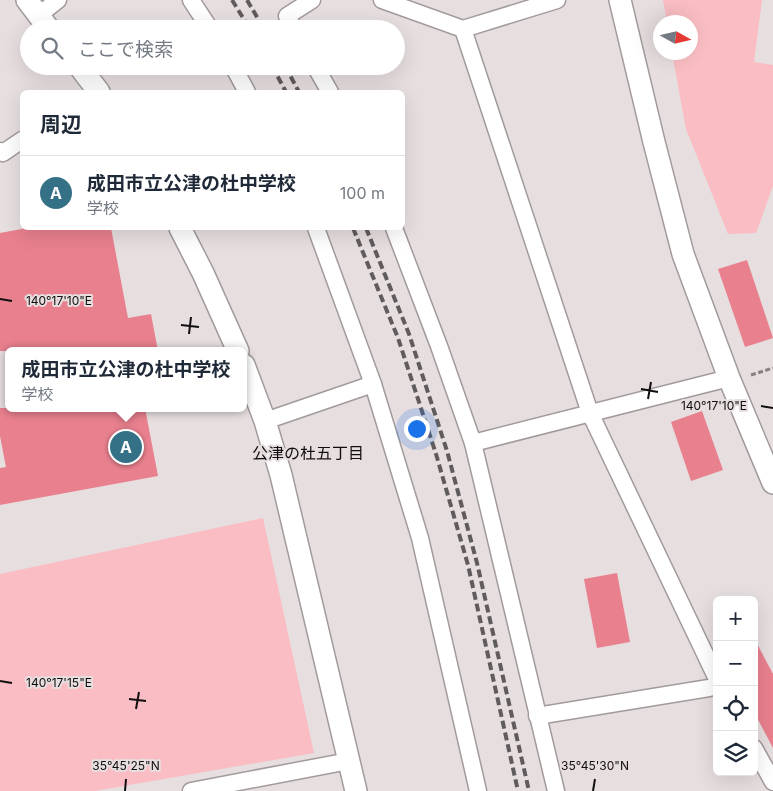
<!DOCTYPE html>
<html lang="ja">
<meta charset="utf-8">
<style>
:root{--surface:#fff;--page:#f2f2f3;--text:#1f2937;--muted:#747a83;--line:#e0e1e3;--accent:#347187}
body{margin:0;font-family:Inter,"Noto Sans JP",sans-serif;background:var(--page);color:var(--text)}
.controls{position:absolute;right:15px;bottom:15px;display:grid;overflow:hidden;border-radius:8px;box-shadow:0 5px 20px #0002}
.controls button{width:45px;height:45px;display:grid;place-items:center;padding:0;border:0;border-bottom:1px solid var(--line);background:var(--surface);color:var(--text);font:25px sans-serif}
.compass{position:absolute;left:653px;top:15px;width:45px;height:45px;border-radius:50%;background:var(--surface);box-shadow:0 5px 20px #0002;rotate:98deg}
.you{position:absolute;left:416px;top:428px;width:18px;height:18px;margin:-12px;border:4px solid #fff;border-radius:50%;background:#1a73e8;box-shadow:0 0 0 8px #1a73e833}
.badge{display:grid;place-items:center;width:32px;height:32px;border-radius:50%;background:var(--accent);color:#fff;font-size:16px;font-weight:700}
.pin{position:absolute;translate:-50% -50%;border:2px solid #fff;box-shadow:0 1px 5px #0006}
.popup{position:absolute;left:5px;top:347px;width:242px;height:65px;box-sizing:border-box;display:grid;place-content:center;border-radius:8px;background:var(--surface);filter:drop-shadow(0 1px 4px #0005);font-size:16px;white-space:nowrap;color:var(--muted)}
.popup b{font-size:19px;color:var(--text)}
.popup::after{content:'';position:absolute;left:50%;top:100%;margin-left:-10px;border:10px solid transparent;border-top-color:var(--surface)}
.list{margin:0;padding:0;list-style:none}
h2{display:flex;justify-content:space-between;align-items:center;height:65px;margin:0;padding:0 20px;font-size:21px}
h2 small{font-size:16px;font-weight:400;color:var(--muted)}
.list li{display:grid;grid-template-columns:32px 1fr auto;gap:15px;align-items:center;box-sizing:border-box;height:75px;padding:0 20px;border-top:1px solid var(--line)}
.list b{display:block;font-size:19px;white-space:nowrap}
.list p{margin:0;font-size:16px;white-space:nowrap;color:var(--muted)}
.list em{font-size:16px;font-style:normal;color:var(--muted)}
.icon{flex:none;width:28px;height:28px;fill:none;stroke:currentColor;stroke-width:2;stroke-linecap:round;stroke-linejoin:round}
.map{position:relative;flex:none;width:773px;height:791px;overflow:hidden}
.search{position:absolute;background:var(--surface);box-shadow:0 5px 20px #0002;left:20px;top:20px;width:385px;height:55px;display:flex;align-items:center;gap:12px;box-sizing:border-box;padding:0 18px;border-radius:28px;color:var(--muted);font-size:19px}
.panel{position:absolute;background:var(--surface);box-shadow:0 5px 20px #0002;left:20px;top:90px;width:385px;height:140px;border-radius:8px}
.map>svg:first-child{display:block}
.green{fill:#f9bdc3}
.building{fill:#e9808e}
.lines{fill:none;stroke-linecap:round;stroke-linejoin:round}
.minor-casing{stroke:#a29a9b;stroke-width:19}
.tertiary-casing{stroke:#a29a9b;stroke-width:24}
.path{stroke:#878182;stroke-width:3;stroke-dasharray:5 2.5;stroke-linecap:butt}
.minor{stroke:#fff;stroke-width:16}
.tertiary{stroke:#fff;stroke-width:21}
.rail{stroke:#605b5c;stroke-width:4;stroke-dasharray:8 4;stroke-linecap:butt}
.ticks{fill:none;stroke:#110e0f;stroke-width:2}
.labels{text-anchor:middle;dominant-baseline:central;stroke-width:4;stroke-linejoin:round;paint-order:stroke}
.neighbourhood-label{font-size:16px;fill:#110e0f;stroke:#e7dedf}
.ticks-label{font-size:12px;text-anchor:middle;fill:#110e0f;stroke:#e7dedf;stroke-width:4;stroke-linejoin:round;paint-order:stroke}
</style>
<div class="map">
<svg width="773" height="791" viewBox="0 0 773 791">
<rect width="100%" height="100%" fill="#e7dedf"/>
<!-- green -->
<g class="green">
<polygon points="663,0 762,0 754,62 773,65 773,186 756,233 728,234 686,129 672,53 690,52 690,22 667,22"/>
<polygon points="263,518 314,753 95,791 0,791 0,574"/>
</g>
<!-- building -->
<g class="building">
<polygon points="27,228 111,228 128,318 151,314 158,351 0,351 0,233"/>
<polygon points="747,260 773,338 745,347 718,269"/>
<polygon points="0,408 145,408 158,476 0,505 0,468 6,467 0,436"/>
<polygon points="702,411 723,470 691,481 671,422"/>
<polygon points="617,573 630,642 597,648 584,579"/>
<polygon points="754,638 773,674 773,748 754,712"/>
</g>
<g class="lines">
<defs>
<g id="minor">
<polyline points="191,0 210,29"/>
<polyline points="382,0 463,29 557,0"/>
<polyline points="39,15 58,0"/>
<polyline points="294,29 287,16 312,0"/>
<polyline points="463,29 590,413 717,679"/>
<polyline points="233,66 247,92"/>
<polyline points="315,66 330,92"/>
<polyline points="0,151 3,153 22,140"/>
<polyline points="316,228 373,384 420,538 478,791"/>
<polyline points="394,228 439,346 473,443 556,791"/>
<polyline points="265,421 373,384"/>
<polyline points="473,443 729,378"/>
<polyline points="537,716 709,688 717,686"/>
<polyline points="754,748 773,782"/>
<polyline points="191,791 349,761"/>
</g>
<g id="tertiary">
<polyline points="27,0 49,29"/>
<polyline points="620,0 654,142 683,254 729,378 773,483"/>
<polyline points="79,66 99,92"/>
<polyline points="180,228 203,273 238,351"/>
<polyline points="244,365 265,421 281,475 356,791"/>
</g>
</defs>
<!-- minor casing -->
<use href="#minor" class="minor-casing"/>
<!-- tertiary casing -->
<use href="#tertiary" class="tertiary-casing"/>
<!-- path -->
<polyline class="path" points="751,375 773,368"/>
<!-- minor -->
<use href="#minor" class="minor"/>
<!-- tertiary -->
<use href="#tertiary" class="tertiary"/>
<!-- rail -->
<g class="rail">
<polyline points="232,0 250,29"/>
<polyline points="247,0 264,29"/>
<polyline points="272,66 286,92"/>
<polyline points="285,66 299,92"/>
<polyline points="353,228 398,338 436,454 468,565 518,791"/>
<polyline points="366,228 409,334 447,451 477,563 529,791"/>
</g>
</g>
<!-- ticks -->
<path class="ticks" d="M0,299L12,301M181,325L199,327M189,334L191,317M641,389L658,392M648,399L651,382M761,406L773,408M0,681L12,683M129,699L146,701M136,709L139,692M125,791L126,779M593,791L595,779"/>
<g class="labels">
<!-- neighbourhood labels -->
<g class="neighbourhood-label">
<text x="308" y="453">公津の杜五丁目</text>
</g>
</g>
<g class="ticks-label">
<text x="59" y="305">140°17'10"E</text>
<text x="714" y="410">140°17'10"E</text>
<text x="59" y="687">140°17'15"E</text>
<text x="126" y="770">35°45'25"N</text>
<text x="595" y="770">35°45'30"N</text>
</g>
</svg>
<div class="controls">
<button>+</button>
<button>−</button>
<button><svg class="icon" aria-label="locate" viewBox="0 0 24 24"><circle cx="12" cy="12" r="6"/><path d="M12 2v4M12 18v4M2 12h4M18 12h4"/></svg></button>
<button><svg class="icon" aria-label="layers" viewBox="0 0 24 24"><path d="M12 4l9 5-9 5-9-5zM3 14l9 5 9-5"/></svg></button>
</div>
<svg class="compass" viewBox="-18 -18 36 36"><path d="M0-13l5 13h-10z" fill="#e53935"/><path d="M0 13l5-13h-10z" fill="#747a83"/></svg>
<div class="you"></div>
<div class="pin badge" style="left:126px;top:447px">A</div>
<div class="popup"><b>成田市立公津の杜中学校</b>学校</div>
<div class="search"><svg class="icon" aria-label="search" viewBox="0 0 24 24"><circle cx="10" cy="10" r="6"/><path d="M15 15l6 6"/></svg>ここで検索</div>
<section class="panel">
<h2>周辺<small></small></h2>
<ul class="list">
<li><span class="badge">A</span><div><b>成田市立公津の杜中学校</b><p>学校</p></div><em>100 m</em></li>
</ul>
</section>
</div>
